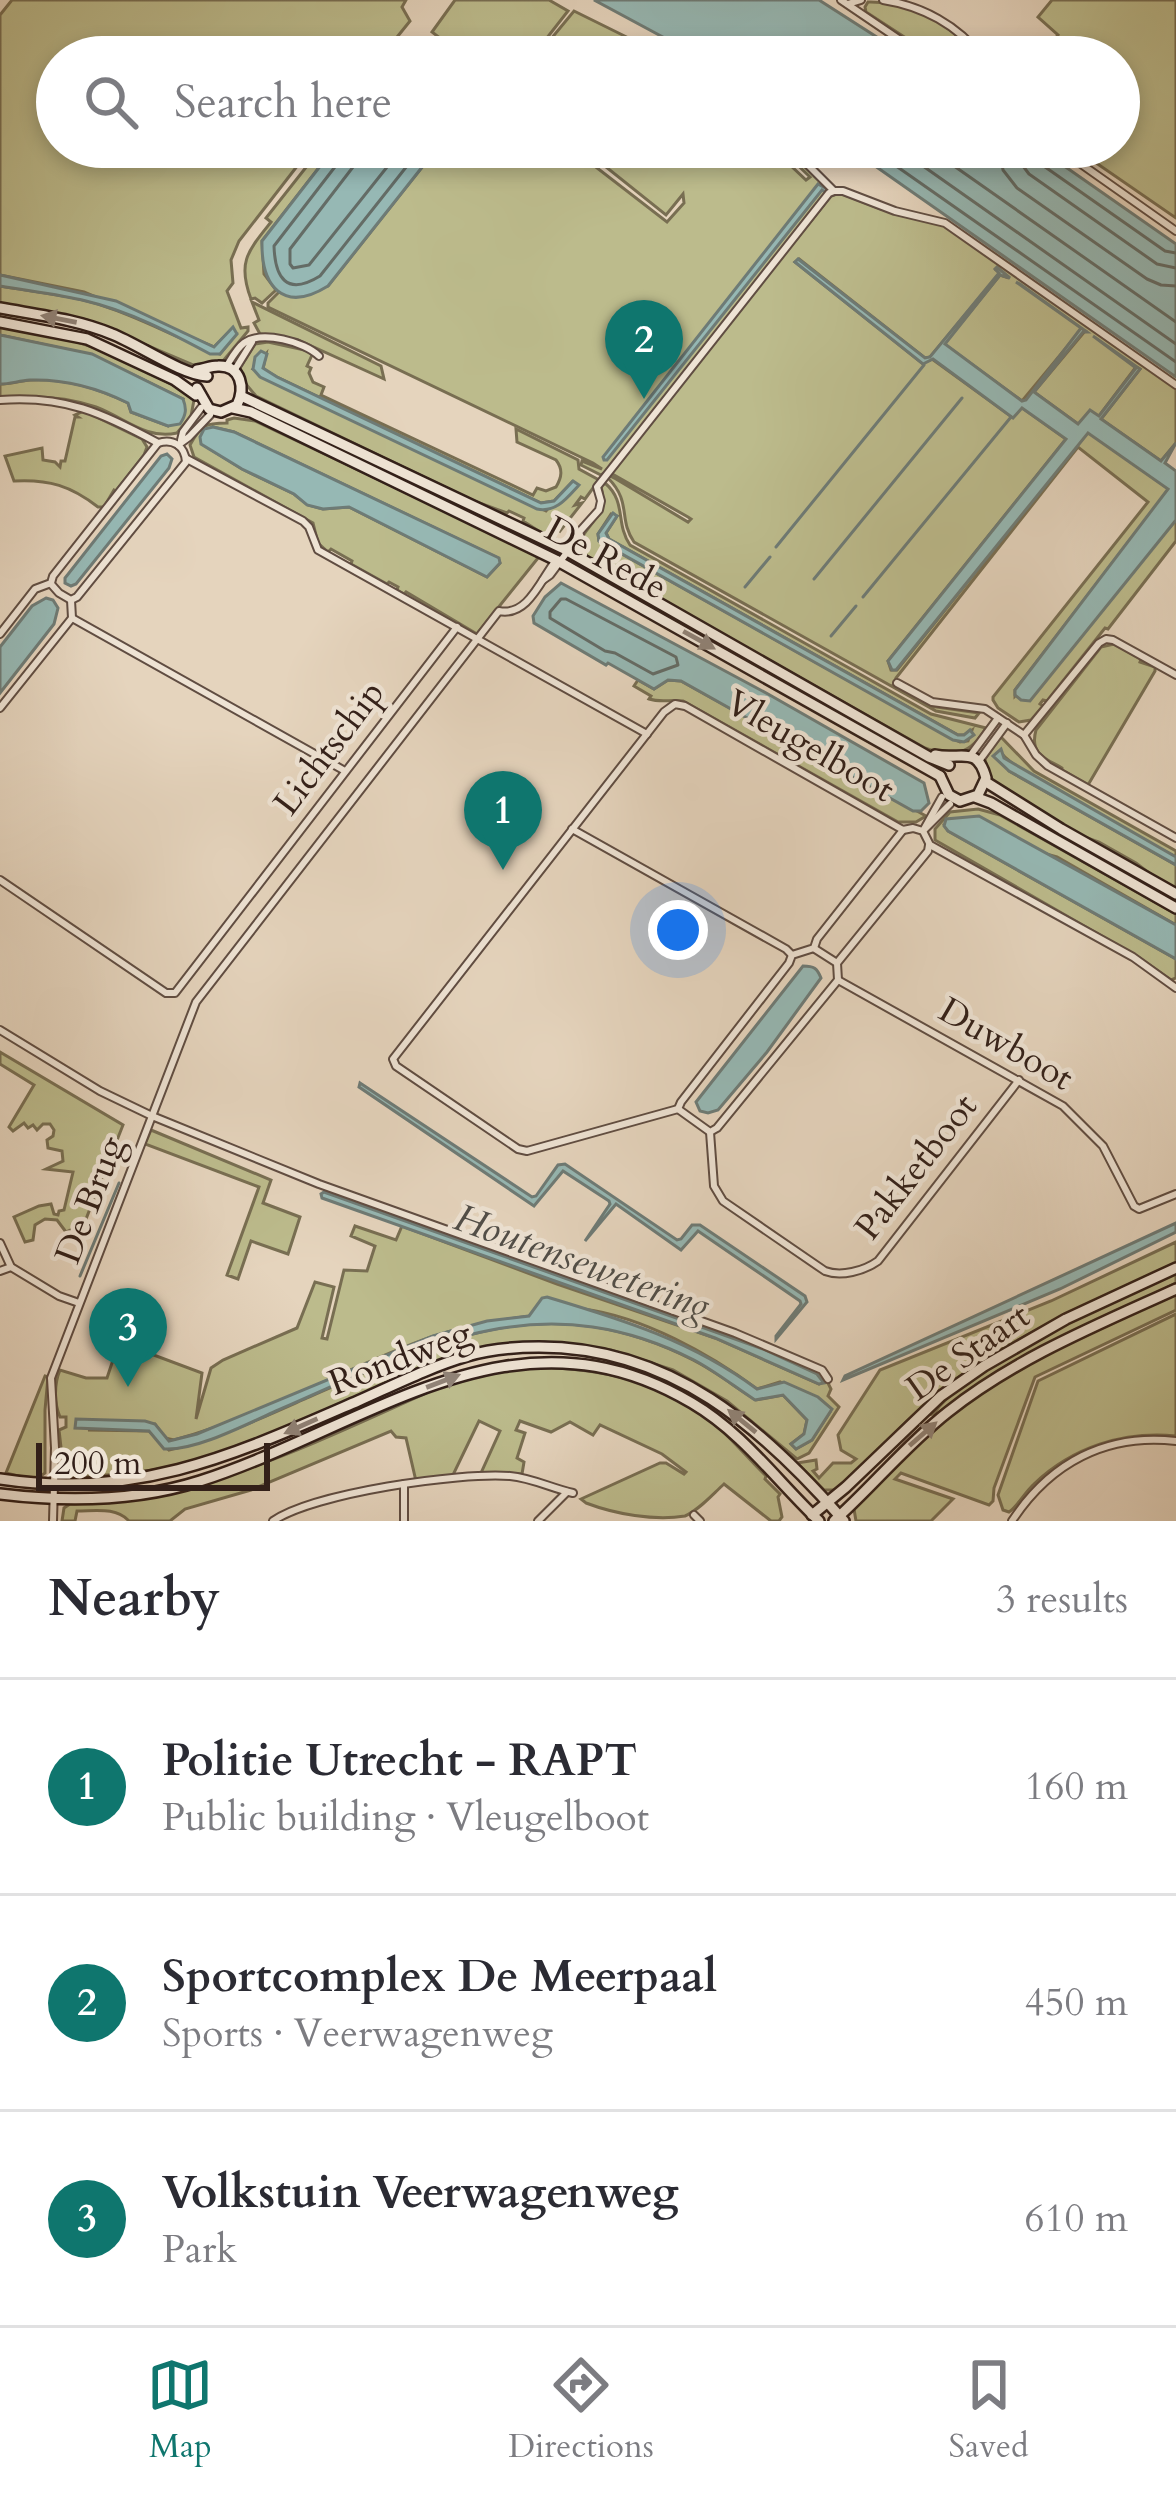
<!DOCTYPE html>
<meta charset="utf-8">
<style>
:root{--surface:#fff;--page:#f2f2f3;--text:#2b2b33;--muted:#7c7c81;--line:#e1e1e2;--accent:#0f766e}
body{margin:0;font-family:Cardo,serif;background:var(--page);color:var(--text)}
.scale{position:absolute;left:36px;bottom:30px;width:234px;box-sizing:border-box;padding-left:12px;border:6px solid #332019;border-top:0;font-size:33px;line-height:42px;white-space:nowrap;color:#332019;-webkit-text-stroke:9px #eee3d4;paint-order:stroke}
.you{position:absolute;left:678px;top:930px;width:42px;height:42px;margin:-30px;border:9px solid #fff;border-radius:50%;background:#1a73e8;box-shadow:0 0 0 18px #1a73e833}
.badge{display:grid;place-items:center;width:78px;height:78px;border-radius:50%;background:var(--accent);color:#fff;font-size:39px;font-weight:700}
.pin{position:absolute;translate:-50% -99px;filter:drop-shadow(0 3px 6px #0008)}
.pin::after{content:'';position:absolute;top:63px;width:42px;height:36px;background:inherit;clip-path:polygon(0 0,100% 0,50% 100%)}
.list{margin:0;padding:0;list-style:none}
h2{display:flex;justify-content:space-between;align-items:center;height:156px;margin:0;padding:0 48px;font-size:51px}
h2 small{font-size:39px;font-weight:400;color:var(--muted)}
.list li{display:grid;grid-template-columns:78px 1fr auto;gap:36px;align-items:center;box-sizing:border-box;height:216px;padding:0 48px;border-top:3px solid var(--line)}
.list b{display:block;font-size:45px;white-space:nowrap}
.list p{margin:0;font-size:39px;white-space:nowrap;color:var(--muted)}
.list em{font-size:39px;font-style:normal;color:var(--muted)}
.icon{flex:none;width:66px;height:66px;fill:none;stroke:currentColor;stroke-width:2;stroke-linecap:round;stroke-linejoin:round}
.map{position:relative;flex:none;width:1176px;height:1521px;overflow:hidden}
.search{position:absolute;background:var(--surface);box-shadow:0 6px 18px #0003;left:36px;right:36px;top:36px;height:132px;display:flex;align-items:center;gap:30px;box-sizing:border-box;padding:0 42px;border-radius:66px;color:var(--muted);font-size:45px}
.sheet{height:804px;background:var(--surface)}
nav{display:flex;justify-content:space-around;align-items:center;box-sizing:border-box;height:168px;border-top:3px solid var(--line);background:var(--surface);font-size:33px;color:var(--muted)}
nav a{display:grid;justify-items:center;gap:6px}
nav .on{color:var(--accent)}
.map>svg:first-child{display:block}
.green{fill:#bcbb8c;stroke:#786e52;stroke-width:3;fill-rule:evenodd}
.water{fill:#96b8b4;stroke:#6e7b76;stroke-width:3}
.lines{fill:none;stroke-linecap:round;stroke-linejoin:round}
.shore{stroke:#646c66;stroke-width:3}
.stream{stroke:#6e7b76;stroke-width:3}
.minor-casing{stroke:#604d42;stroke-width:10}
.secondary-casing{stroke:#332019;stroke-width:14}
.minor{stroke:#eee3d4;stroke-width:6}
.secondary{stroke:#eee3d4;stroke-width:9}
.oneway{fill:#908276}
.labels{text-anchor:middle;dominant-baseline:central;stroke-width:9;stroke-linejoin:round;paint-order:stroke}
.street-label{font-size:36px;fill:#332019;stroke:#eee3d4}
.water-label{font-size:39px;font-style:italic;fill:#514e48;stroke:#eee3d4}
</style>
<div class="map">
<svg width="1176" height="1521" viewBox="0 0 1176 1521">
<rect width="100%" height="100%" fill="#e5d4bd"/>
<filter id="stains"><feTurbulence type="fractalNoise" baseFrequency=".00167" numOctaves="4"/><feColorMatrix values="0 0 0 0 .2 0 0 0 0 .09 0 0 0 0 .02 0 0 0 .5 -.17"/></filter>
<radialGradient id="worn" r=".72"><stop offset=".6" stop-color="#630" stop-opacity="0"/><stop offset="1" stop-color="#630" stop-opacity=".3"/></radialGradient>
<!-- green -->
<g class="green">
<path d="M12,0H406L402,7L410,21L381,57H57V147H312L239,241L231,260L233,283L227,291L241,328L248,327V331L223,361L193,365L87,320L0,303V286C35,292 71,295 104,306C144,319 180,340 220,354L236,334L228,333L214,347L84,292L0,275V15Z"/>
<polygon points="455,0 549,0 568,11 532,57 464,57 432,32"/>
<polygon points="1052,0 1176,0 1176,218 1073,147 1119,147 1119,57 1041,57 1058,35 1038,17"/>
<path d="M868,2C914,1 950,24 979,57H935L866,12L865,7Z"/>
<polygon points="574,11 667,57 536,57"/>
<path d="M322,147H335L262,241L264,274L276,290L262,303L255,298L251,299C237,262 248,251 271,222L266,218Z"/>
<path d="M438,147H570L667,222L684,203L683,194L666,215L581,147H771L806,180L810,177L779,147H788L826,184L828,191L773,268L831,196L840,193L881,209L943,224L1176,388V443L1161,461L1101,419L1140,369L1136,367L1099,416L1078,424L1034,392L1085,331L1081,330L1022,401L944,344L1000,275L1009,278L995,269L1000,273L930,357L925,358L799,259L795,262L922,363L932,359L1012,417L1021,407L1066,439L888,661L891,670H897L1088,432L1169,489L1015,690V696L1176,520V541L1108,629L1105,628L1047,701L1043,700L1040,704L1043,706L1031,720L1019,722L998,708L993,700V697L1148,502L1078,447L896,678L893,685L930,706L979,713L975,718L936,711L634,542C618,519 632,502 608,478L610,476L616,479L688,522L691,519L688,517L607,471L601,475L581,465L582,461L602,469L593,463L268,307V303L279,292L287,295L328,286Z"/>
<polygon points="252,302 381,366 384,379 298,340 260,334 254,323 259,320"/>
<path d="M0,327L71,340L105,351L187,392L194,400L191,416L177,433C146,440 125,418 96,407C65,396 33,395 0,398V384C10,384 19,381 30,380C64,378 98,388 128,403L131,412L168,426L183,399L92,355L0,335Z"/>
<path d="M268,342L309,351L312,355L307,366L311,368L309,373L313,382L324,387L321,395L533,495L537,488L546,491L556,487C562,477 563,469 556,460L517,442L516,429L578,460L579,469L599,480L585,499L581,497L575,505L582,503L560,531L557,528L554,530V538L548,537L523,521L524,518L509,511L507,513L474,501L256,396L245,383L240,368L255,344ZM266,354L263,369L277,377L541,503L554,501L573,481L546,511L253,369Z"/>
<path d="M84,411L142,439L147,447L144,455L116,491L114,490L104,507H98C71,486 49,479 14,481L5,456L42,448L43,460L55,462L60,467L61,461H65L75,417H78L75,415Z"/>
<path d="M234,418L255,421L533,553L538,558L477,634L406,592L404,594L397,590L398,587L389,582L387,584L351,564L352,561L331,549L328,552L318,543L313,523L194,457L190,445C201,425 205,423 227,423V420ZM213,427L234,432L498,558L500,563L487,577L349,507L323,509L308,505L294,494L242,469L202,444Z"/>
<path d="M605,483C627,502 615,523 630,545L931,714L986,728C971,754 953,759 925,748L584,556C567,531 611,525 601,486ZM611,514L617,516L606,533L609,539L958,735H964L972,730L968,741L960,742L953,739L599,541L598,534Z"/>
<path d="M1114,644L1141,659L1140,662L1155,667V671L1088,785L1062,770V768C1047,759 1029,755 1036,730L1101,647Z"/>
<path d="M638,680L654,689L668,680L681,681L926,816L916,822H898L683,701C671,699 662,703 649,699L651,696L634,686Z"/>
<path d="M1000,736L1034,771L1176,851V857C1144,840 1012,773 999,750L1009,771L1176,865V890L1153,876L1136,863L1099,842L1079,835L998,787L989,777L985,759Z"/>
<polygon points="978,809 1000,815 1176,914 1176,925 1057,857 945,826 948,831 1176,959 1176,978 1171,980 1138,957 935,840 935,829 950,812"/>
<polygon points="0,1052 123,1125 84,1224 68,1231 66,1232 57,1220 45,1219 35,1225 33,1240 25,1242 14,1217 39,1206 51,1204 54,1214 58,1215 59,1211 64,1210 73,1172 46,1169 63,1161 62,1151 48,1148 47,1140 53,1136 54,1130 50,1124 43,1124 37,1130 33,1125 28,1128 24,1123 13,1131 9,1127 34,1085 0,1064"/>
<polygon points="151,1130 271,1180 263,1203 300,1217 288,1254 251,1241 238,1279 227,1275 259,1187 145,1144"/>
<path d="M355,1226L396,1240L402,1226L557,1284L715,1338L819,1384L826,1379L831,1389L828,1396L839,1407L809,1453L797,1459L727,1401L673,1370L611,1350L545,1342L480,1350L199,1463L126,1474L67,1477L64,1474L59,1430L66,1427V1417H60C54,1403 54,1384 60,1370L86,1378H107L119,1342L202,1373L196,1419L211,1368L223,1360L297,1328L315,1282L334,1287L322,1338L327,1339L344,1270L367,1271L375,1246L351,1236ZM537,1307C552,1308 569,1307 584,1309C643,1317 710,1354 757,1389L780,1382L830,1412L812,1440L796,1449L791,1444L804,1434L807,1420L783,1395L756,1400C735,1387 715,1371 693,1360C547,1286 443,1338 307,1398C262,1418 217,1439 169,1450L149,1431L88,1430L155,1424L165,1438L174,1440C263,1416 344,1368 431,1337C463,1326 496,1320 530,1316Z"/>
<path d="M1176,1242V1265C1101,1299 1022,1331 955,1380C914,1410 878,1451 841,1487L836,1490H824L797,1463L816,1460L817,1469L813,1471L819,1478L833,1463H851L856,1459L841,1450L838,1435L880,1370L1051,1301Z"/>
<path d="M1176,1273V1283L1008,1365L938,1413L933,1414C976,1357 1110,1304 1176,1273Z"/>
<path d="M1176,1294V1310L1035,1377L994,1488L993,1501L989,1505L901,1473L895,1479L953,1499L931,1521H856L854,1509L859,1502C890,1472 920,1439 954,1413C1020,1361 1100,1329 1176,1294Z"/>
<path d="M1176,1314V1436C1123,1431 1073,1447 1034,1484C1024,1493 1018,1506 1009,1512L1003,1510L998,1495L1038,1381Z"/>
<path d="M532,1367C594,1368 663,1379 712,1421C731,1438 748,1458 766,1476L765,1479L780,1494L778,1497L782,1517L779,1521H771L724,1484C712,1495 699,1510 685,1516C654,1521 615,1514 586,1503L581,1499L660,1463H666L684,1474L686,1472L662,1454L600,1425L593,1435L570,1422L551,1432L520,1421L516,1430L525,1433L517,1458L524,1462L522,1474L481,1473L500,1431L479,1421L453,1475L416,1481L406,1438L396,1437L391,1431L251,1490L185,1509L170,1521H129C116,1507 96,1511 77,1511L75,1521H62L64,1508L70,1504C202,1502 322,1439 440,1387L475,1375Z"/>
<polygon points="45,1376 48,1377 45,1410 45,1473 35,1480 6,1473"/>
</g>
<!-- water -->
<g class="water">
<polygon points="594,0 819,0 908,57 700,57"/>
<path d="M335,147H438L328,286C283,314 261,286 262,241Z"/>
<polygon points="848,147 1037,147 1176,244 1176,377"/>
<polygon points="818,184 827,189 825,192 822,190 607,460 604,460 603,457"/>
<polygon points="798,259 925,358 930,357 999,273 995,269 997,267 1010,278 1000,275 945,344 1022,401 1026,400 1081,328 1016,282 1020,284 1087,332 1083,332 1034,392 1078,424 1090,410 1099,416 1136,368 1093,336 1140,369 1101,419 1161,461 1176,443 1165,463 1176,471 1176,520 1030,701 1021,700 1015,695 1015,690 1168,489 1088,433 896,670 892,670 888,661 1066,439 1022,408 1013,418 933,359 923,364 795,262"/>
<path d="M0,275L116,301L214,347L233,327L237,334L220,354H210C171,333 129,311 86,301C58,294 28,291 0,286Z"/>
<path d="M0,335L92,354L183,399C187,409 186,415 180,424L168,426L131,412L128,403C98,388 64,379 30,380C18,381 10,384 0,384Z"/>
<path d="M261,351L267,354L263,368L277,377L541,503L554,501L573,481L579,485C567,498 556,513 537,509L260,377L253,369L255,357Z"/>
<polygon points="213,427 234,432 499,558 500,563 487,577 349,507 323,509 307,505 294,494 242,469 201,444 200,437 204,429"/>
<polygon points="167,454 172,459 169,468 76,584 71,586 65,583 65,578 161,456"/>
<polygon points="613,513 617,516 606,533 609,539 958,735 964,735 970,730 974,735 964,742 953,740 599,541 598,534"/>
<polygon points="561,583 768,694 924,783 929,803 921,811 913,811 681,681 668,680 654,689 608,663 606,665 534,623 533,616 545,597"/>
<polygon points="46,598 53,600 58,608 54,624 0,693 0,647 32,606"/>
<polygon points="1001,749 1004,758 1176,857 1176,865 1009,771 993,756"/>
<polygon points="979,816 1176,925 1176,959 948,831 944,826 946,819"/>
<path d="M803,966C814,966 817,968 821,978L767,1052L718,1110L708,1113L700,1111L696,1102Z"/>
<polygon points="360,1083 532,1197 536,1196 558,1165 565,1164 677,1240 681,1239 692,1225 700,1225 805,1296 807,1302 776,1339 776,1336 801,1304 800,1301 698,1231 681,1250 616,1204 585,1241 610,1204 609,1201 563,1171 534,1206 359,1087"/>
<polygon points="324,1192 763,1349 817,1374 824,1383 819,1384 715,1338 322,1198 321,1194"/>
<polygon points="1176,1223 1176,1232 1060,1289 843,1380 845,1376"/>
<path d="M547,1297C624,1320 692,1341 757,1389L784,1382L818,1397L832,1409L812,1440L796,1449L791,1444L804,1434L807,1420L783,1395L755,1400C735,1387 715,1371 694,1360C537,1281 421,1348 276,1411C247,1424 196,1451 164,1449L149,1431L75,1428L76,1419L145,1421L155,1424L169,1441L197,1434L433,1336L487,1321L529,1316L542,1298Z"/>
</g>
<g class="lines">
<!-- shore -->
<g class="shore">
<path d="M344,147L341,159L274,246C275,277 286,297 320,276L422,147"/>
<polyline points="359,147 353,167 290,249 290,264 293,268 309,265 403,147"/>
<polyline points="869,147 1176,362"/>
<polyline points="896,147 1176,344"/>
<polyline points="927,147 1176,322"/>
<polyline points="999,147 1003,170 1017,188 1147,279 1161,285 1176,286"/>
<polyline points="1017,147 1020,162 1029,174 1157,264 1176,268"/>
<polyline points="1032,147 1033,155 1038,162 1165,251 1176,253"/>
<polygon points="561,599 566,599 676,657 678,665 653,674 615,653 605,651 550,618 550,612"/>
</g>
<!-- stream -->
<g class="stream">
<polyline points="776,547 924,365"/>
<polyline points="814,579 962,398"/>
<polyline points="745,587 770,557"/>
<polyline points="863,597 1011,417"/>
<polyline points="831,636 856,606"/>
<polyline points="80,1276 119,1183"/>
</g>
<defs>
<g id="minor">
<polyline points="841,0 925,57"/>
<path d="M883,0C922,6 958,25 982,57"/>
<polyline points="848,4 861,0"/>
<polyline points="790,147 834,191 843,191 895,211 945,223 1176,385"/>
<polyline points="1057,147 1176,231"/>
<path d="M226,367C231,359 237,348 244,343C262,330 305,342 319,356"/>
<polyline points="234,371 252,342"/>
<path d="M0,400C64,395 103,413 158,443"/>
<polyline points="181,440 183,432 201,408"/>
<polyline points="178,445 189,437 210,415"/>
<polyline points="187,459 303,521 309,527 318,550 647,734"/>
<polyline points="564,549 599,510 601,501 597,487 829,193 834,191"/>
<polyline points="543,580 550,575 580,535"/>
<polyline points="51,584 59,593 71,600"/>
<polyline points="72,618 345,771"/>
<path d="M0,634L35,589L51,583L53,576L158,443C173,438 185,446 186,462L77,597L71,600L72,618L0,708"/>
<polyline points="897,683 932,702 985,709 1024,735 1036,755 1048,766 1176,838"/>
<polyline points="1024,735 1099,643 1106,639 1113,640 1176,675"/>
<polyline points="970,756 998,718"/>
<polyline points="979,761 1007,723"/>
<polyline points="572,829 786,949 792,955"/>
<polyline points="925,829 950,804"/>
<polyline points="903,830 817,939 814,948 792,955 789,963 681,1102 678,1109 710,1132 717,1128 838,980 837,963 928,851 929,845"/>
<polyline points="923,831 942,797"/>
<polyline points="0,880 166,993 175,993 457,627"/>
<polyline points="815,949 837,963"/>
<polyline points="838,980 1063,1106 1103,1146 1134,1206 1139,1209 1176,1194"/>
<polyline points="0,1030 100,1091 152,1116 319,1184 735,1333 822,1370 828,1379"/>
<polyline points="678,1109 527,1151 518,1149 396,1066 393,1059 664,712 675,704 685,706 903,830 913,828 923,831 930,845 1133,957 1176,988"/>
<path d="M710,1132L714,1186L723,1201L825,1271C841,1277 864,1271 878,1261L1019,1080"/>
<polyline points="0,1243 11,1267 59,1296 79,1303"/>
<polyline points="0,1271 11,1267"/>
<polyline points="404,1484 404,1521"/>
<polyline points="694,1515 700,1521"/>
<path d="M53,1521L55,1448L51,1378L196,1002L499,611C528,617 541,579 556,560"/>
<path d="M273,1521C314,1493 459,1472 510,1476C532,1478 551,1488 573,1493"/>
<polyline points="538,1521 567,1492"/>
<path d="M1012,1521C1050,1463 1106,1433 1176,1441"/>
</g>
<g id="secondary">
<path d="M0,308C38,315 76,319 112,334C138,344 182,375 207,376"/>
<polyline points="0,322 87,339 175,380 196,395"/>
<path d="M197,370C204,369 211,366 218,366C242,365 245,389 237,405L221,412L209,409L197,388"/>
<polyline points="241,396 564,549 929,757 949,765"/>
<polyline points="233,408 251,412 556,560 940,776"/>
<path d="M935,755C960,761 977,744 986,778L978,795L960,801L949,795L940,776"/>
<polyline points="986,782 1061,829 1176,894"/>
<polyline points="975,797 991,803 1176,908"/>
<path d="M0,1479C138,1500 236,1454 358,1401C394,1385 430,1367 467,1356C490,1349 516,1347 539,1347C671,1347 762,1427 844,1521"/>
<path d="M0,1494C65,1502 137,1501 200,1481C368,1427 514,1297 692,1403C743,1433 777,1481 819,1521"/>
<polyline points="812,1515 846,1487 941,1396 984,1366 1066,1319 1176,1268"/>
<path d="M834,1521C873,1486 906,1445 948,1412C1016,1358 1097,1325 1176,1289"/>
</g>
</defs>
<!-- minor casing -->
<use href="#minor" class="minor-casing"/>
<!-- secondary casing -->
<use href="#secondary" class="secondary-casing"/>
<!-- minor -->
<use href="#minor" class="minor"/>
<!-- secondary -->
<use href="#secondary" class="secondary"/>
</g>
<!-- one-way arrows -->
<defs><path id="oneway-solid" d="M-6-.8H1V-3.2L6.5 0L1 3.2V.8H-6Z" transform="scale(3)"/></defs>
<g class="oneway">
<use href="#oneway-solid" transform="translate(59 319) rotate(-169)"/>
<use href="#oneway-solid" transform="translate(699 640) rotate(29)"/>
<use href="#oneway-solid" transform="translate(443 1381) rotate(-21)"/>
<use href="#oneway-solid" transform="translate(742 1421) rotate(-141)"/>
<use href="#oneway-solid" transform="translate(301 1426) rotate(156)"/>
<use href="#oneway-solid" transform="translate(923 1434) rotate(-41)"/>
</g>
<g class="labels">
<!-- street labels -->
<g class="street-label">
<text transform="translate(606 558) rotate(29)">De Rede</text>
<text transform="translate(810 746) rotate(30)">Vleugelboot</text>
<text transform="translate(329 748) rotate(-53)">Lichtschip</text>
<text transform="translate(1006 1044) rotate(30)">Duwboot</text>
<text transform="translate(916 1167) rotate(-52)">Pakketboot</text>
<text transform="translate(90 1200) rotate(-69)">De Brug</text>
<text transform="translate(968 1352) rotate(-35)">De Staart</text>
<text transform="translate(400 1358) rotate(-21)">Rondweg</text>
</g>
<!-- water labels -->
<g class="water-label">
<text transform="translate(582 1262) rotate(20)">Houtensewetering</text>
</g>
</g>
<rect width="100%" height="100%" filter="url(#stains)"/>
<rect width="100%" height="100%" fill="url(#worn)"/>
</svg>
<div class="scale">200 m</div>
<div class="you"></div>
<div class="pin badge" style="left:503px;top:870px">1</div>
<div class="pin badge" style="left:644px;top:399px">2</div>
<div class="pin badge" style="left:128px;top:1387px">3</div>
<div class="search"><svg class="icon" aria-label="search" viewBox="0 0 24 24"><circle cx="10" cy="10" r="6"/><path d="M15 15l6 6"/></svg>Search here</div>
</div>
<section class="sheet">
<h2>Nearby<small>3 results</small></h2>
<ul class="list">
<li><span class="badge">1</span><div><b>Politie Utrecht - RAPT</b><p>Public building · Vleugelboot</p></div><em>160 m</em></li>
<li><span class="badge">2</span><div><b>Sportcomplex De Meerpaal</b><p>Sports · Veerwagenweg</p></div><em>450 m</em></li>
<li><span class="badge">3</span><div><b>Volkstuin Veerwagenweg</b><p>Park</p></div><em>610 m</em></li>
</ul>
</section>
<nav>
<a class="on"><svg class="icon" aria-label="map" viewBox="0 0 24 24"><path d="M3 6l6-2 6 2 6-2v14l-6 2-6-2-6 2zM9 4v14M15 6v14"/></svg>Map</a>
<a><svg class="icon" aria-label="directions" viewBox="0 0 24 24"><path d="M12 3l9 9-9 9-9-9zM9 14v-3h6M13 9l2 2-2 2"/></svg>Directions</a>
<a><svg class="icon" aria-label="saved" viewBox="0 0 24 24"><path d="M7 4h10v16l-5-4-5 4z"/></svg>Saved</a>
</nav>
